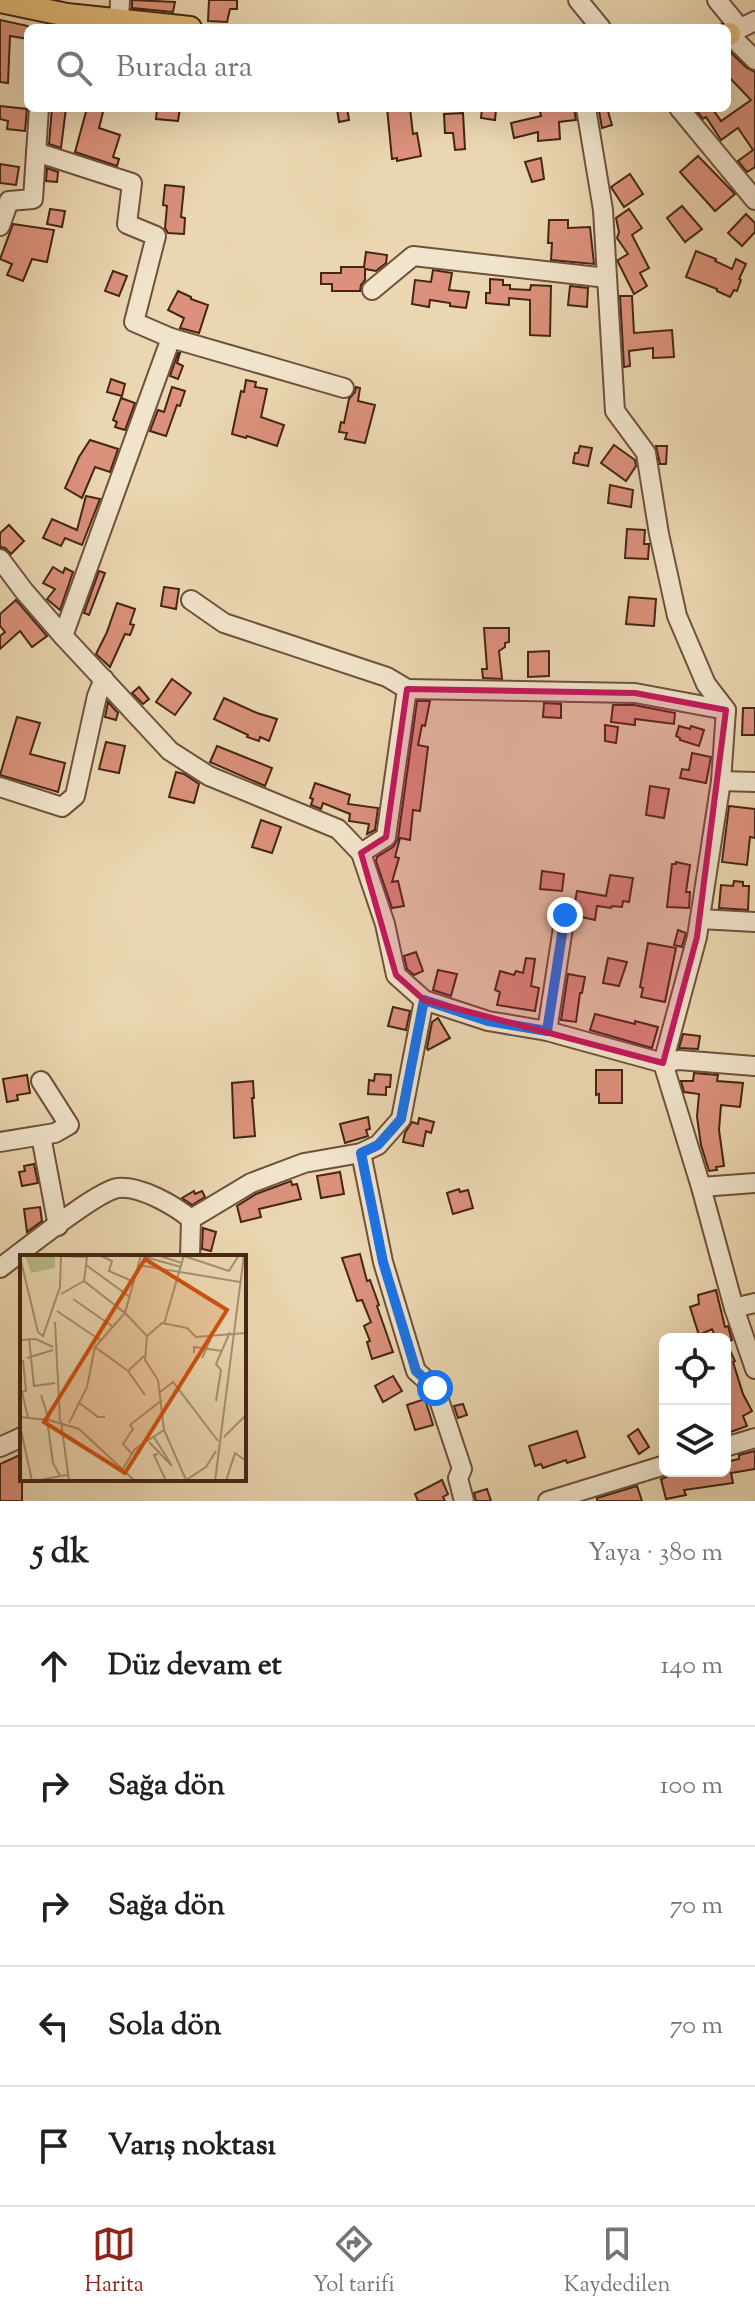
<!DOCTYPE html>
<html lang="tr">
<meta charset="utf-8">
<style>
:root{--surface:#fff;--page:#f2f2f2;--text:#202124;--muted:#757577;--line:#e0e0e0;--accent:#8f2418}
body{margin:0;font-family:"Sorts Mill Goudy",serif;background:var(--page);color:var(--text)}
.controls{position:absolute;right:24px;bottom:24px;display:grid;overflow:hidden;border-radius:12px;box-shadow:0 8px 32px #0002}
.controls button{width:72px;height:72px;display:grid;place-items:center;padding:0;border:0;border-bottom:2px solid var(--line);background:var(--surface);color:var(--text);font:40px sans-serif}
.stop{position:absolute;width:24px;height:24px;margin:-18px;border:6px solid #1a73e8;border-radius:50%;background:#fff}
.stop.end{background:#1a73e8;border-color:#fff;box-shadow:0 2px 8px #0008}
.list{margin:0;padding:0;list-style:none}
h2{display:flex;justify-content:space-between;align-items:center;height:104px;margin:0;padding:0 32px;font-size:34px}
h2 small{font-size:26px;font-weight:400;color:var(--muted)}
.list li{display:grid;grid-template-columns:52px 1fr auto;gap:24px;align-items:center;box-sizing:border-box;height:120px;padding:0 32px;border-top:2px solid var(--line)}
.list b{display:block;font-size:30px;white-space:nowrap}
.list em{font-size:26px;font-style:normal;color:var(--muted)}
.icon{flex:none;width:44px;height:44px;fill:none;stroke:currentColor;stroke-width:2;stroke-linecap:round;stroke-linejoin:round}
.map{position:relative;flex:none;width:755px;height:1501px;overflow:hidden}
.search{position:absolute;background:var(--surface);box-shadow:0 8px 32px #0002;left:24px;right:24px;top:24px;height:88px;display:flex;align-items:center;gap:20px;box-sizing:border-box;padding:0 28px;border-radius:12px;color:var(--muted);font-size:30px}
.sheet{height:704px;background:var(--surface)}
nav{display:flex;justify-content:space-around;align-items:center;box-sizing:border-box;height:112px;border-top:2px solid var(--line);background:var(--surface);font-size:22px;color:var(--muted)}
nav a{display:grid;justify-items:center;gap:4px}
nav .on{color:var(--accent)}
.map>svg:first-child{display:block}
.building{fill:#db917b;stroke:#462514;stroke-width:2}
.lines{fill:none;stroke-linecap:round;stroke-linejoin:round}
.minor-casing{stroke:#6f513b;stroke-width:22}
.major-casing{stroke:#462514;stroke-width:26}
.minor{stroke:#f1e4cc;stroke-width:18}
.major{stroke:#e5bb78;stroke-width:22}
.route{stroke:#1a73e8;stroke-width:10}
.marked{fill:#c2185b;fill-opacity:0.2;stroke:#c2185b;stroke-width:6;stroke-linejoin:round}
.inset-road{fill:none;stroke:#a88f72;stroke-width:2}
.view{fill:#d0510d;fill-opacity:0.15;stroke:#d0510d;stroke-width:4}
.inset-edge{fill:none;stroke:#462514;stroke-width:4}
</style>
<div class="map">
<svg width="755" height="1501" viewBox="0 0 755 1501">
<rect width="100%" height="100%" fill="#ead6b0"/>
<filter id="stains"><feTurbulence type="fractalNoise" baseFrequency=".0025" numOctaves="4"/><feColorMatrix values="0 0 0 0 .2 0 0 0 0 .09 0 0 0 0 .02 0 0 0 .5 -.17"/></filter>
<radialGradient id="worn" r=".72"><stop offset=".6" stop-color="#630" stop-opacity="0"/><stop offset="1" stop-color="#630" stop-opacity=".3"/></radialGradient>
<!-- building -->
<g class="building">
<polygon points="132,0 175,2 173,12 132,8"/>
<polygon points="209,0 237,0 237,9 230,9 227,22 208,21"/>
<polygon points="0,20 28,26 28,39 10,36 8,83 0,82"/>
<polygon points="727,49 747,68 755,72 755,167 747,172 738,161 753,150 738,128 721,140 706,117 703,119 695,108 719,108 714,111 721,121 751,100 727,75"/>
<polygon points="0,106 27,109 25,131 7,129 8,121 0,119"/>
<polygon points="52,108 66,108 61,148 49,144"/>
<polygon points="87,108 104,108 99,128 120,135 113,157 119,159 117,166 75,152"/>
<polygon points="157,108 180,108 178,121 156,119"/>
<polygon points="347,108 349,120 339,122 337,109"/>
<polygon points="387,108 410,108 413,134 417,133 421,156 397,161 397,158 392,159"/>
<polygon points="482,108 496,110 495,120 481,118"/>
<polygon points="564,108 574,108 576,120 559,122 560,139 538,141 538,132 514,138 511,123 541,116 540,111"/>
<polygon points="607,108 612,125 602,128 599,111"/>
<polygon points="463,113 465,149 455,150 453,133 445,133 444,114"/>
<polygon points="698,156 735,194 715,211 680,172"/>
<polygon points="541,158 544,179 532,182 525,162"/>
<polygon points="0,164 19,167 16,185 0,183"/>
<polygon points="47,168 58,172 57,182 46,181"/>
<polygon points="630,174 643,194 624,207 611,187"/>
<polygon points="165,185 184,187 181,217 185,218 184,234 168,233 165,228 167,206 163,205"/>
<polygon points="682,206 702,229 685,242 667,218"/>
<polygon points="50,209 65,211 62,227 47,224"/>
<polygon points="629,209 642,228 632,235 649,268 640,273 647,286 634,294 618,262 618,260 628,254 617,238 619,232 616,218"/>
<polygon points="746,214 755,223 755,232 742,246 728,233"/>
<polygon points="549,220 568,220 568,228 590,227 594,264 551,260 552,243 548,243"/>
<polygon points="13,224 54,230 47,262 32,259 23,281 7,275 12,264 0,259"/>
<polygon points="696,251 716,259 715,261 732,269 736,259 746,264 739,279 741,280 737,291 734,290 730,297 717,291 717,289 686,277"/>
<polygon points="366,252 387,255 386,263 376,271 365,269 365,280 361,285 360,291 332,291 332,284 321,284 321,273 341,273 341,267 364,267"/>
<polygon points="433,270 452,273 449,290 469,292 466,308 450,306 450,303 430,300 429,307 412,304 415,280 431,282"/>
<polygon points="113,271 127,276 119,296 105,291"/>
<polygon points="490,279 503,280 503,285 510,285 510,289 530,290 531,285 551,286 550,336 530,335 530,300 509,298 509,305 486,303 486,293 490,293"/>
<polygon points="570,286 588,288 587,307 568,305"/>
<polygon points="178,291 191,297 191,299 208,305 199,333 180,328 184,318 168,310"/>
<polygon points="620,296 632,296 634,333 672,330 674,357 653,358 653,348 629,351 630,366 624,367"/>
<polygon points="178,353 180,353 177,363 183,366 178,379 170,376"/>
<polygon points="111,379 125,384 122,396 107,392"/>
<polygon points="246,380 256,382 255,387 267,389 261,417 284,425 277,446 247,436 246,438 232,434 241,391 244,392"/>
<polygon points="172,387 185,391 180,406 177,405 166,436 150,431 158,410 164,412"/>
<polygon points="356,387 360,388 358,401 375,405 365,443 345,439 347,433 339,432 341,422 344,423 349,399 355,392"/>
<polygon points="121,398 135,403 125,430 115,427 117,422 113,420"/>
<polygon points="90,440 118,449 110,472 95,467 82,498 65,488 79,457"/>
<polygon points="614,445 635,460 636,466 626,481 601,463"/>
<polygon points="580,446 592,448 588,466 573,463 575,453 578,453"/>
<polygon points="656,446 667,446 666,464 660,464"/>
<polygon points="610,485 633,490 631,507 608,503"/>
<polygon points="86,496 100,499 82,545 65,538 61,546 43,538 52,519 77,530"/>
<polygon points="9,525 24,541 11,554 5,548 0,547 0,533"/>
<polygon points="627,529 645,530 644,544 649,544 648,559 625,558"/>
<polygon points="53,567 63,573 65,568 73,572 60,610 47,599 55,589 43,583"/>
<polygon points="99,571 105,573 89,615 84,613"/>
<polygon points="164,587 179,589 176,609 161,606"/>
<polygon points="629,597 656,599 654,626 626,624"/>
<polygon points="16,600 47,636 32,647 20,631 0,649 0,636 5,632 0,626 0,614"/>
<polygon points="117,603 135,609 130,624 134,625 130,635 125,634 110,667 96,654 107,632"/>
<polygon points="484,628 509,628 509,642 505,643 505,647 499,651 502,679 483,678 482,669 487,669"/>
<polygon points="549,651 549,676 528,677 528,652"/>
<polygon points="172,679 191,693 175,715 156,702"/>
<polygon points="139,687 149,699 143,704 132,693"/>
<polygon points="224,698 257,713 277,719 269,741 260,737 259,741 247,737 248,735 214,719"/>
<polygon points="417,701 430,701 425,726 422,725 418,745 428,747 420,811 413,810 410,840 400,838 395,857 399,858 392,882 398,881 404,906 392,908 376,861 377,857 393,847 398,839"/>
<polygon points="108,702 118,713 116,720 105,717"/>
<polygon points="544,703 561,704 561,718 543,717"/>
<polygon points="613,705 634,705 675,713 674,724 635,719 635,725 611,722"/>
<polygon points="743,708 755,708 755,735 742,735"/>
<polygon points="17,717 40,723 30,754 65,763 58,792 0,775"/>
<polygon points="605,725 618,727 616,743 605,741"/>
<polygon points="679,726 690,729 691,726 704,730 699,746 680,740 680,738 676,736"/>
<polygon points="106,742 125,746 119,773 99,769"/>
<polygon points="217,746 272,768 265,786 210,762"/>
<polygon points="692,753 711,757 706,783 680,778 682,769 689,770"/>
<polygon points="176,772 184,774 199,784 194,803 169,797"/>
<polygon points="315,783 350,795 348,804 378,808 375,830 367,834 369,824 349,821 350,814 323,803 321,809 311,805 313,799 310,798"/>
<polygon points="650,786 669,789 664,818 646,815"/>
<polygon points="729,806 755,809 755,838 750,837 747,865 722,862"/>
<polygon points="261,820 281,827 272,853 252,847"/>
<polygon points="676,862 690,865 686,892 690,892 689,908 667,907 672,864 676,864"/>
<polygon points="542,871 564,874 562,891 540,889"/>
<polygon points="610,875 633,878 629,902 623,901 622,907 612,906 611,908 597,906 595,920 577,916 574,907 577,891 606,896"/>
<polygon points="734,881 743,882 743,886 749,886 748,910 719,908 721,885 733,886"/>
<polygon points="678,930 686,933 682,947 674,945"/>
<polygon points="648,943 676,948 665,1002 641,997 643,988 640,987"/>
<polygon points="416,952 423,971 414,975 407,969 404,956"/>
<polygon points="526,958 535,959 531,986 539,988 535,1011 497,1005 500,992 495,990 500,971 514,975 516,971 523,973"/>
<polygon points="608,958 627,962 619,986 603,983"/>
<polygon points="438,970 457,974 451,996 433,990"/>
<polygon points="568,974 585,977 582,993 580,993 576,1022 561,1020"/>
<polygon points="393,1007 410,1011 406,1030 388,1026"/>
<polygon points="595,1014 635,1024 635,1021 658,1027 652,1048 590,1030"/>
<polygon points="438,1018 450,1038 428,1050 427,1048 432,1022"/>
<polygon points="683,1034 700,1036 698,1049 679,1048"/>
<polygon points="596,1070 622,1070 622,1103 599,1103 599,1094 596,1095"/>
<polygon points="694,1073 718,1075 717,1081 743,1083 740,1107 721,1105 719,1130 724,1166 716,1167 717,1170 709,1171 701,1145 697,1117 699,1094 684,1092 681,1081 693,1081"/>
<polygon points="375,1074 391,1075 390,1087 386,1087 386,1095 368,1094 369,1080 374,1081"/>
<polygon points="27,1075 30,1093 17,1095 18,1100 7,1102 3,1079"/>
<polygon points="253,1081 254,1098 252,1098 255,1136 234,1138 232,1083"/>
<polygon points="368,1117 370,1129 366,1130 368,1136 345,1143 340,1124"/>
<polygon points="419,1118 434,1122 431,1133 426,1131 423,1146 403,1142 405,1133 412,1122 418,1124"/>
<polygon points="34,1164 38,1183 22,1186 19,1172 25,1171 24,1166"/>
<polygon points="340,1172 344,1194 321,1198 317,1176"/>
<polygon points="291,1181 292,1185 297,1184 301,1199 259,1209 261,1217 241,1222 237,1206 256,1194"/>
<polygon points="459,1189 460,1192 468,1190 473,1208 453,1214 447,1193"/>
<polygon points="194,1191 195,1194 202,1191 205,1197 192,1205 182,1198"/>
<polygon points="40,1207 42,1221 27,1232 24,1209"/>
<polygon points="203,1228 216,1232 211,1251 202,1249"/>
<polygon points="360,1254 367,1281 370,1280 379,1305 377,1306 393,1352 372,1359 367,1342 370,1341 364,1326 371,1322 362,1300 357,1301 342,1258"/>
<polygon points="716,1290 725,1327 728,1326 732,1340 726,1342 735,1361 733,1362 743,1394 752,1411 743,1416 747,1426 725,1434 725,1339 716,1339 712,1329 699,1335 690,1307 699,1304 698,1295"/>
<polygon points="393,1376 402,1391 383,1402 375,1386"/>
<polygon points="425,1399 433,1425 415,1430 407,1405"/>
<polygon points="463,1404 467,1415 458,1418 454,1406"/>
<polygon points="638,1429 649,1447 639,1454 628,1436"/>
<polygon points="577,1431 585,1457 567,1463 566,1460 543,1468 541,1464 535,1466 529,1446"/>
<polygon points="755,1451 755,1469 731,1473 733,1483 684,1490 686,1495 666,1499 661,1479 669,1476 675,1471 725,1471 725,1462 739,1459 739,1455"/>
<polygon points="22,1454 22,1501 0,1501 0,1464"/>
<polygon points="442,1480 448,1494 443,1497 445,1501 418,1501 415,1494"/>
<polygon points="637,1486 642,1501 597,1501 597,1498"/>
<polygon points="487,1489 491,1501 476,1501 474,1493"/>
</g>
<g class="lines">
<defs>
<g id="minor">
<polyline points="578,0 601,28"/>
<polyline points="717,0 740,28"/>
<polyline points="755,21 729,34 755,60"/>
<polyline points="119,22 120,0"/>
<polyline points="586,108 603,210 615,411 646,453 659,534 677,616 706,684 726,710 721,781 697,937 663,1063 679,1060 755,1066"/>
<polyline points="679,108 755,200"/>
<polyline points="36,152 132,183 127,224 156,236 134,322 171,338 63,636"/>
<polyline points="0,226 9,201 33,199 39,108"/>
<polyline points="372,290 413,256 607,278"/>
<polyline points="171,338 344,388"/>
<polyline points="0,559 24,591 63,636 170,751 209,776 338,829 361,853 385,924 396,975 424,1000 488,1021 547,1031 663,1063 701,1187 734,1308 755,1369"/>
<polyline points="191,600 224,623 387,677 407,689"/>
<polyline points="721,781 755,782"/>
<polyline points="0,787 62,807 75,796 97,696 104,679"/>
<polyline points="361,853 386,837 407,689 635,693 726,710"/>
<polyline points="700,919 755,922"/>
<polyline points="547,1031 565,915"/>
<polyline points="41,1136 58,1226"/>
<polyline points="0,1142 55,1133 69,1125 41,1081"/>
<polyline points="361,1153 383,1262 416,1371 435,1388 462,1469 458,1478 464,1501"/>
<polyline points="701,1187 755,1183"/>
<polyline points="190,1257 191,1219"/>
<path d="M0,1268C22,1252 96,1191 118,1188C140,1185 175,1206 191,1219L251,1183L304,1163L361,1153L378,1145L401,1119L424,1000"/>
<polyline points="734,1308 755,1303"/>
<polyline points="0,1447 22,1437"/>
<polyline points="725,1447 755,1438"/>
<polyline points="548,1501 665,1465"/>
</g>
<g id="major">
<polyline points="0,1 67,15 190,28"/>
<polyline points="727,35 729,34"/>
</g>
</defs>
<!-- minor casing -->
<use href="#minor" class="minor-casing"/>
<!-- major casing -->
<use href="#major" class="major-casing"/>
<!-- minor -->
<use href="#minor" class="minor"/>
<!-- major -->
<use href="#major" class="major"/>
</g>
<g class="lines">
<!-- route -->
<polyline class="route" points="435,1388 416,1371 383,1262 361,1153 378,1145 401,1119 424,1000 488,1021 547,1031 565,915"/>
</g>
<!-- marked area -->
<path class="marked" d="M407,689L635,693L726,710L697,937L663,1063L424,1000L396,975L361,853L386,837Z"/>
<!-- overview -->
<g transform="translate(20 1255)">
<rect width="226" height="226" fill="#ead6b0"/>
<path d="M5,0H35V13L11,18Z" fill="#bcbc87"/>
<path class="inset-road" d="M79,0L92,6L89,16L114,27M118,0L161,12M121,0L105,58L127,81L125,105L138,125L144,175L166,225L186,212L196,196M137,0L162,8M43,1L67,2L64,26L105,58L75,92L67,132L49,168M164,1L209,16L219,0M0,2L18,77L23,81L40,32L41,0M66,10L110,42M118,10L220,27M41,39L64,26M53,44L92,71M37,56L80,85M35,67L40,166M144,69L164,0M127,81L142,68L167,73L176,82L226,78M9,83L14,131L35,128M0,85L16,84L33,92M75,92L108,116L124,101M174,98V92L202,96M7,103L33,95M182,103L192,81M108,116L125,140M0,137L6,136L3,105M2,137L8,163M140,137L153,127L198,186M196,146L201,115L196,109L210,77M58,147L78,162H85M0,162L29,165L21,140M27,165L33,208L40,221L48,220M29,165L59,174L115,226M41,166L49,226M0,170L12,226M134,182L152,211M204,182L226,160M129,187L152,211M112,199L103,189L113,174L110,170L142,145M138,199L134,200L146,226M102,215L115,194L144,175M16,226L40,221M195,226L224,0M206,226L215,198L226,206"/>
<path class="view" d="M125,4L207,55L105,218L24,167Z"/>
<rect width="226" height="226" class="inset-edge"/>
</g>
<rect width="100%" height="100%" filter="url(#stains)"/>
<rect width="100%" height="100%" fill="url(#worn)"/>
</svg>
<div class="controls">
<button><svg class="icon" aria-label="locate" viewBox="0 0 24 24"><circle cx="12" cy="12" r="6"/><path d="M12 2v4M12 18v4M2 12h4M18 12h4"/></svg></button>
<button><svg class="icon" aria-label="layers" viewBox="0 0 24 24"><path d="M12 4l9 5-9 5-9-5zM3 14l9 5 9-5"/></svg></button>
</div>
<div class="stop" style="left:435px;top:1388px"></div>
<div class="stop end" style="left:565px;top:915px"></div>
<div class="search"><svg class="icon" aria-label="search" viewBox="0 0 24 24"><circle cx="10" cy="10" r="6"/><path d="M15 15l6 6"/></svg>Burada ara</div>
</div>
<section class="sheet">
<h2>5 dk<small>Yaya · 380 m</small></h2>
<ul class="list">
<li><svg class="icon" aria-label="ahead" viewBox="0 0 24 24"><path d="M12 20V5M6 11l6-6 6 6"/></svg><div><b>Düz devam et</b></div><em>140 m</em></li>
<li><svg class="icon" aria-label="right" viewBox="0 0 24 24"><path d="M7 20v-9h11M14 6l5 5-5 5"/></svg><div><b>Sağa dön</b></div><em>100 m</em></li>
<li><svg class="icon" aria-label="right" viewBox="0 0 24 24"><path d="M7 20v-9h11M14 6l5 5-5 5"/></svg><div><b>Sağa dön</b></div><em>70 m</em></li>
<li><svg class="icon" aria-label="left" viewBox="0 0 24 24"><path d="M17 20v-9H6M10 6l-5 5 5 5"/></svg><div><b>Sola dön</b></div><em>70 m</em></li>
<li><svg class="icon" aria-label="arrive" viewBox="0 0 24 24"><path d="M6 21V4h12l-3 4 3 4H6"/></svg><div><b>Varış noktası</b></div></li>
</ul>
</section>
<nav>
<a class="on"><svg class="icon" aria-label="map" viewBox="0 0 24 24"><path d="M3 6l6-2 6 2 6-2v14l-6 2-6-2-6 2zM9 4v14M15 6v14"/></svg>Harita</a>
<a><svg class="icon" aria-label="directions" viewBox="0 0 24 24"><path d="M12 3l9 9-9 9-9-9zM9 14v-3h6M13 9l2 2-2 2"/></svg>Yol tarifi</a>
<a><svg class="icon" aria-label="saved" viewBox="0 0 24 24"><path d="M7 4h10v16l-5-4-5 4z"/></svg>Kaydedilen</a>
</nav>
